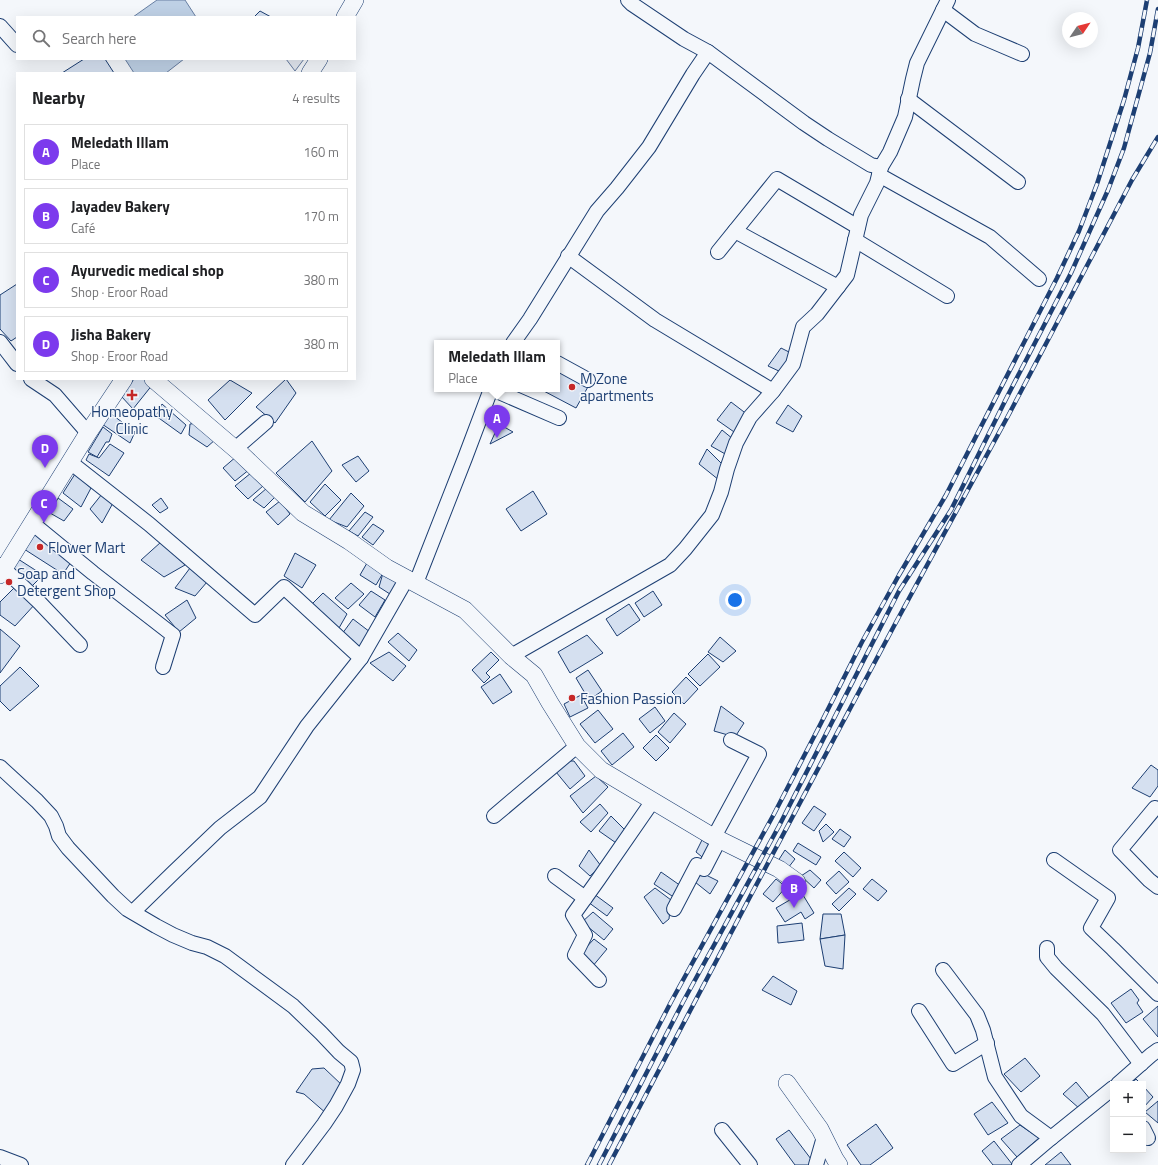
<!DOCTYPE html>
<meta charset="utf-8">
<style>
:root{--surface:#fff;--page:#f2f2f2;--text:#202124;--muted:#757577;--line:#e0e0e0;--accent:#7c3aed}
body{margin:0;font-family:"Titillium Web",sans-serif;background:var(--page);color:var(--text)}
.controls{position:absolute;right:12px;bottom:12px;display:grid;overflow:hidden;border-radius:0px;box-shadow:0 4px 16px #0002}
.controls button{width:36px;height:36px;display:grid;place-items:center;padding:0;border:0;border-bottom:1px solid var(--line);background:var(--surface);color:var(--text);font:20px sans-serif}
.compass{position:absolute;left:1062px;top:12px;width:36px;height:36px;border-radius:50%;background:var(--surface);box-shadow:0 4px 16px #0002;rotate:55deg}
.you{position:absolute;left:735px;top:600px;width:14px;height:14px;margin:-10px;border:3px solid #fff;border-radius:50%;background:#1a73e8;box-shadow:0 0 0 6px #1a73e833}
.badge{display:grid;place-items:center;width:26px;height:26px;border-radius:50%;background:var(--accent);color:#fff;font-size:13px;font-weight:700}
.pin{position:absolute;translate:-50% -33px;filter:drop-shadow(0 1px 2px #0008)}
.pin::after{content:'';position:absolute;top:21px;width:14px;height:12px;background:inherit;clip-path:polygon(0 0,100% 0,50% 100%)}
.popup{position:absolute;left:434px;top:340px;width:126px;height:52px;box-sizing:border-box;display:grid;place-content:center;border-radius:0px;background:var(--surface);filter:drop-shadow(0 1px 3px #0005);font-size:13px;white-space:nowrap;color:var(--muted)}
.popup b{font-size:15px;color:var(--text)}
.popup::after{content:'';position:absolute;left:50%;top:100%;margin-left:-8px;border:8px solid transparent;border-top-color:var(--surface)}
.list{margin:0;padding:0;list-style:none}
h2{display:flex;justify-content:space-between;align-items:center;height:52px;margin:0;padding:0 16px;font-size:17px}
h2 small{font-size:13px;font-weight:400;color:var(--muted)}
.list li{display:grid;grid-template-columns:26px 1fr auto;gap:12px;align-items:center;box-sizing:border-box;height:56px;margin:0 8px 8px;padding:0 8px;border:1px solid var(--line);border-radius:0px}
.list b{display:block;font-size:15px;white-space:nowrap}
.list p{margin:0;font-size:13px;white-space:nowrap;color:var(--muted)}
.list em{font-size:13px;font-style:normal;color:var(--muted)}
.icon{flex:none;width:22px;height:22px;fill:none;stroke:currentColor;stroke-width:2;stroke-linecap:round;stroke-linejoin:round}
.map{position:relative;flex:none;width:1158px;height:1165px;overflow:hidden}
.search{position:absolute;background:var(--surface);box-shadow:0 4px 16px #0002;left:16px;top:16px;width:340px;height:44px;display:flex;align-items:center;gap:10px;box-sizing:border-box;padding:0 14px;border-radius:0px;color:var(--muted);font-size:15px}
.panel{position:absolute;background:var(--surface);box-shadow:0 4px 16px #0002;left:16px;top:72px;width:340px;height:308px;border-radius:0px}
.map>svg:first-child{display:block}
.parking{fill:#e3e8f0;stroke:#687fa3}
.water{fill:#bed0e5;stroke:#687fa3}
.building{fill:#d5e0f0;stroke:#1d3f73}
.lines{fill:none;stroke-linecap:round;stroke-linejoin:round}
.minor-casing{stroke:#1d3f73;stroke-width:16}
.major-casing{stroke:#1d3f73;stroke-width:18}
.minor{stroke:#f4f7fb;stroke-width:14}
.major{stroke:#f4f7fb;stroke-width:17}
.rail-casing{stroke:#1d3f73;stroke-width:4.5}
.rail{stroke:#f4f7fb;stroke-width:3;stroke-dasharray:9;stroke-linecap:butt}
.poi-dot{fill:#c62828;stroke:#f4f7fb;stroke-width:1.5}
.labels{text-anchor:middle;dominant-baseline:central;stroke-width:3;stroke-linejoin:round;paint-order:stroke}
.poi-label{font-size:15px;fill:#1d3f73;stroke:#f4f7fb;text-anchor:start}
</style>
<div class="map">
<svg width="1158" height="1165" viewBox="0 0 1158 1165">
<rect width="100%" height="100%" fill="#f4f7fb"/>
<!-- parking -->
<polygon class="parking" points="286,59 304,59 295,71"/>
<!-- water -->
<g class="water">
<polygon points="157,0 185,0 196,17 133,17"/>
<polygon points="125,59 184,59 166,73 134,73"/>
</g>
<!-- building -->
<g class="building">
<polygon points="260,11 271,17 254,17"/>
<polygon points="84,59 105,59 114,73 62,73"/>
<polygon points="17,284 17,337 11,341 0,329 0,295"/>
<polygon points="781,348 791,353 781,372 768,366"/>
<polygon points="557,367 589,385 576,408 540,389 557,389"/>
<polygon points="134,379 146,379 153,384 133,409 121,396"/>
<polygon points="286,379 296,393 275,423 256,407"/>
<polygon points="230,380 252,393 225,420 208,400"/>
<polygon points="731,402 748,415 737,434 717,420"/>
<polygon points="162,404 186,425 181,434 156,416"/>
<polygon points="788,405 802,416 793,432 776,423"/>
<polygon points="110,413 135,432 130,443 102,424"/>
<polygon points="198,423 216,439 207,447 189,435 190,424"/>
<polygon points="499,424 513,432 490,444"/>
<polygon points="103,427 112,434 109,442 106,442 97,457 88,452"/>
<polygon points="722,430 733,439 727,455 711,446"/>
<polygon points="312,441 332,471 305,502 276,473"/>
<polygon points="110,444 124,453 109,476 86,460 89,454 99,458"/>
<polygon points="707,449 724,466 719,480 699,464"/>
<polygon points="237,456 250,469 235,481 223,468"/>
<polygon points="358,456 369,471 356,482 342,465"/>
<polygon points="251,473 263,486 248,499 235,486"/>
<polygon points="75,474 91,488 81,507 63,493"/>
<polygon points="325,484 341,500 325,516 310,502"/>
<polygon points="267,488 277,495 264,508 253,500"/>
<polygon points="533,491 547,514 521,531 506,509"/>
<polygon points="351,493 364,506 347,527 329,520"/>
<polygon points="102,494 113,503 102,523 90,509"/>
<polygon points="58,498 73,509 64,521 50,513"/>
<polygon points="161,498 168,508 160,513 152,505"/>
<polygon points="280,501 290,514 278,525 266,512"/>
<polygon points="365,512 373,517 358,536 349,531"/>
<polygon points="373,524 384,531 373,545 362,537"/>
<polygon points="36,532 73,559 63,574 24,549"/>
<polygon points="161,542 185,565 164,577 141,560"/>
<polygon points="295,553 316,565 302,588 284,576"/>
<polygon points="18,559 43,575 30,588 10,571"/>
<polygon points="367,563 383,573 376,585 360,575"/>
<polygon points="190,568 207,582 195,596 175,588"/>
<polygon points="383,573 399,583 393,596 379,587"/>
<polygon points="351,583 364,594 348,609 335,598"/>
<polygon points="16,586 36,603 15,626 0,615 0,602"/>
<polygon points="371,591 385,600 375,617 359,605"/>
<polygon points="653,591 662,605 644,617 635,603"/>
<polygon points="323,593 347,614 339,628 312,604"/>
<polygon points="187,600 196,618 179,632 165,615"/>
<polygon points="629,604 640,620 617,636 606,619"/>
<polygon points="353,619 370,632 359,652 342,634"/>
<polygon points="0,629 20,646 0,673"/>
<polygon points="398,633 417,650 409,661 388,642"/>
<polygon points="587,635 603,653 570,673 558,652"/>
<polygon points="720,637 736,651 723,662 708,652"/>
<polygon points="389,652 406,666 393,681 370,663"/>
<polygon points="491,652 499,660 486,673 490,677 484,683 472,670"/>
<polygon points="708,654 720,667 700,686 688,674"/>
<polygon points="20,667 39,686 10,711 0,701 0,686"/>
<polygon points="588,670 602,691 589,700 576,678"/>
<polygon points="500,674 512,692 493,704 481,687"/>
<polygon points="686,677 698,689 684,704 672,692"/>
<polygon points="581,695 588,708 570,717 564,704"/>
<polygon points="721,706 744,723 735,737 714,731"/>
<polygon points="655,707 665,721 650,733 639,719"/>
<polygon points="598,710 613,729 595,743 580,724"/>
<polygon points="674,713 686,724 670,743 658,732"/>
<polygon points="623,733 634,747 612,765 601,751"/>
<polygon points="656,735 669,748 656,761 643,748"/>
<polygon points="570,761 574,761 585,776 570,789 556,772"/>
<polygon points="1151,765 1158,770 1158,786 1150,797 1132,788"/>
<polygon points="596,776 608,787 583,813 570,796"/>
<polygon points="600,804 608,813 591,832 580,822"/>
<polygon points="814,806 826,814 814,831 802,823"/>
<polygon points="611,816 628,833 619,845 599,831"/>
<polygon points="826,824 834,832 823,842 819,831"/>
<polygon points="840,829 851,837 844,847 832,839"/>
<polygon points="702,840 714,848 707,861 696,852"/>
<polygon points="798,843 821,857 816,865 793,851"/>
<polygon points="589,850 601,866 590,876 579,866"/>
<polygon points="785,850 795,859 788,868 778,861"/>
<polygon points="844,852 861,868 853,877 835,861"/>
<polygon points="810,870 821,880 814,888 801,876"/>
<polygon points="839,871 849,882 836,894 826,883"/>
<polygon points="661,872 681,886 675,898 654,884"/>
<polygon points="702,873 718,881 710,894 695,882"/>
<polygon points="776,879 786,887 773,902 763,894"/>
<polygon points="872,879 887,891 878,901 863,889"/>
<polygon points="655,888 671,900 669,919 663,924 644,897"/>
<polygon points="849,888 856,894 839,911 832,904"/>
<polygon points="594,894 613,908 607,916 588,902"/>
<polygon points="800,894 803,895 814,913 805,919 801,912 785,922 776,908"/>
<polygon points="593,912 613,929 604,940 582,922"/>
<polygon points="823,914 841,914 845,935 820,939"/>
<polygon points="802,923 804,940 778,943 777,926"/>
<polygon points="845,935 843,969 825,966 820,939"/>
<polygon points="594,939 607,949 592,967 580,954"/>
<polygon points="773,976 797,991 791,1005 762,990"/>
<polygon points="1131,989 1139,1000 1137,1003 1143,1012 1126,1023 1111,1003"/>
<polygon points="1158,1006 1158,1037 1143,1019"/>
<polygon points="1025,1058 1040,1076 1021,1092 1004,1074"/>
<polygon points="324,1068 343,1086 327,1114 304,1094 296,1092 312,1069"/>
<polygon points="1136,1079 1141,1084 1130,1084"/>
<polygon points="1076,1082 1090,1099 1080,1109 1063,1094"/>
<polygon points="1143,1086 1153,1097 1143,1108"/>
<polygon points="1158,1101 1158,1123 1145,1112"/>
<polygon points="992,1102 1008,1123 988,1135 974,1114"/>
<polygon points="876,1124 893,1148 870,1165 861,1165 847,1145"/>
<polygon points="1020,1125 1039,1138 1017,1157 1001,1139"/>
<polygon points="789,1130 814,1163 812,1165 795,1165 776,1139"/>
<polygon points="994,1141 1012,1164 1011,1165 993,1165 982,1151"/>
<polygon points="1061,1152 1071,1165 1045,1165"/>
</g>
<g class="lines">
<defs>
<g id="minor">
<polyline points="628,0 632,4 684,39 708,52 804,123 828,139 871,165 881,167 890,152 905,117 913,79 917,63 948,0"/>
<polyline points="943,10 975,34 1022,54"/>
<polyline points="0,26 17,45"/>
<polyline points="908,99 1018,182"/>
<polyline points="879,175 990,237 1039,279"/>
<polyline points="735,231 838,287"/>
<polyline points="855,240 947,296"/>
<polyline points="718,252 777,179 858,227"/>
<polyline points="568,256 655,320 773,391"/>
<polyline points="0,342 17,364"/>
<polyline points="513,343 530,319 597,211 617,188 649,147 693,74 708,52"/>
<polyline points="557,363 588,380"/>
<polyline points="31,379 55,395 88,433"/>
<polyline points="492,389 559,418"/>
<polyline points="235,449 266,422"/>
<polyline points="70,462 149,524 255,615 284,587 361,658 407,578"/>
<polyline points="32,523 93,573 173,635 163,667"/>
<polyline points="0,565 39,602 80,645"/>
<polyline points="416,583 465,458 491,389"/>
<polyline points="511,656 670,565 685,549 712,515 721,492 727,469 736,443 750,417 773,391 793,364 803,327 817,314 847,275 861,215 877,183 881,167"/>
<polyline points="0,767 37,801 51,816 56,826 59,836 68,848 113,896 127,909 156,926 173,935 192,943 207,947 225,956 293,1006 321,1033 339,1052 351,1062 353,1070 348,1084 336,1106 324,1124 293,1165"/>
<polyline points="1155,808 1120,850 1149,880 1158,887"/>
<polyline points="494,816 577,746"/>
<polyline points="714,837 759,754 731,740"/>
<polyline points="1054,860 1108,898 1091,928 1113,949 1158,994"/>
<polyline points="555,876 585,898"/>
<polyline points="674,909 697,865 704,869 719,840"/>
<polyline points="133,912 173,873 220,828 260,797 307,726 361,658"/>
<polyline points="1047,948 1047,957 1056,968 1103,1014 1141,1064"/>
<polyline points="943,970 977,1015 983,1030 995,1077 1021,1116 1051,1138"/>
<polyline points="599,980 575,955 585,935 573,915 598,880 652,802"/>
<polyline points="919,1011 953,1064 987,1043"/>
<polyline points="1118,1084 1151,1055 1158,1050"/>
<polyline points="1143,1128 1148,1138"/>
<polyline points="722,1130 750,1165"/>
<polyline points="0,1157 21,1165"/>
<polyline points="816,1165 824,1137"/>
<polyline points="1019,1165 1051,1138 1113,1088"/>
</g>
<g id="major">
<polyline points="345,17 355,0"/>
<polyline points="310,73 319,59"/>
<polyline points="153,379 240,453 303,513 349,541 387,568 465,610 511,656 534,675 550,703 577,746 601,770 710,835 779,869 797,882"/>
<polyline points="0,575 88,433 124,379"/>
<polyline points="787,1083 820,1129 835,1159 839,1165"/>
</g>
</defs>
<!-- minor casing -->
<use href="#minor" class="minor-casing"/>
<!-- major casing -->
<use href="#major" class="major-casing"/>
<!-- minor -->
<use href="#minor" class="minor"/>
<!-- major -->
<use href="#major" class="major"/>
<defs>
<g id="rail">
<polyline points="587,1165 671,1002 774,814 819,727 862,642 899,575 946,495 1057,278 1079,231 1097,184 1124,100 1138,48 1147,0"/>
<polyline points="599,1165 683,1002 779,826 899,591 951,510 1007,397 1071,273 1108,190 1124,148 1150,53 1158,9"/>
<polyline points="609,1165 752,893 894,626 1008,416 1132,180 1158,137"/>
</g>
</defs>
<!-- rail casing -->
<use href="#rail" class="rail-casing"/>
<!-- rail -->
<use href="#rail" class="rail"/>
</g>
<!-- markers -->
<g class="poi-dot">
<circle cx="572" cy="387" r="4"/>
<path d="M130 389h4v4h4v4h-4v4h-4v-4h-4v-4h4z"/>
<circle cx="40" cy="547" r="4"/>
<circle cx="9" cy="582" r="4"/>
<circle cx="572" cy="698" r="4"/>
</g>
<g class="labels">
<!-- poi labels -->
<g class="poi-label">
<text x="580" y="378">M Zone<tspan x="580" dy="17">apartments</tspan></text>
<text x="132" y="411" text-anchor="middle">Homeopathy<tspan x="132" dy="17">Clinic</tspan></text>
<text x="48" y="547">Flower Mart</text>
<text x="17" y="573">Soap and<tspan x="17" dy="17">Detergent Shop</tspan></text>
<text x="580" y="698">Fashion Passion</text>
</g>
</g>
</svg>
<div class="controls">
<button>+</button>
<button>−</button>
</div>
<svg class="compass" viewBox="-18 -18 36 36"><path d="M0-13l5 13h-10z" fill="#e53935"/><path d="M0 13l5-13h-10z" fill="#757577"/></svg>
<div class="you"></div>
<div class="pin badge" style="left:497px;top:438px">A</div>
<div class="popup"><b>Meledath Illam</b>Place</div>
<div class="pin badge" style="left:794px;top:908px">B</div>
<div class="pin badge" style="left:44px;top:523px">C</div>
<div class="pin badge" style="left:45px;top:468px">D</div>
<div class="search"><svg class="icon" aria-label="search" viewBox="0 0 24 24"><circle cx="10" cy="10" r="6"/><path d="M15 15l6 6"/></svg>Search here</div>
<section class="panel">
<h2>Nearby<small>4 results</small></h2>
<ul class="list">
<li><span class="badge">A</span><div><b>Meledath Illam</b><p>Place</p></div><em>160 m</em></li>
<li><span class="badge">B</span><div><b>Jayadev Bakery</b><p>Café</p></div><em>170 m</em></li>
<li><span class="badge">C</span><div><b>Ayurvedic medical shop</b><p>Shop · Eroor Road</p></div><em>380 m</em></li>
<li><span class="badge">D</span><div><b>Jisha Bakery</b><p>Shop · Eroor Road</p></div><em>380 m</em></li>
</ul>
</section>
</div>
